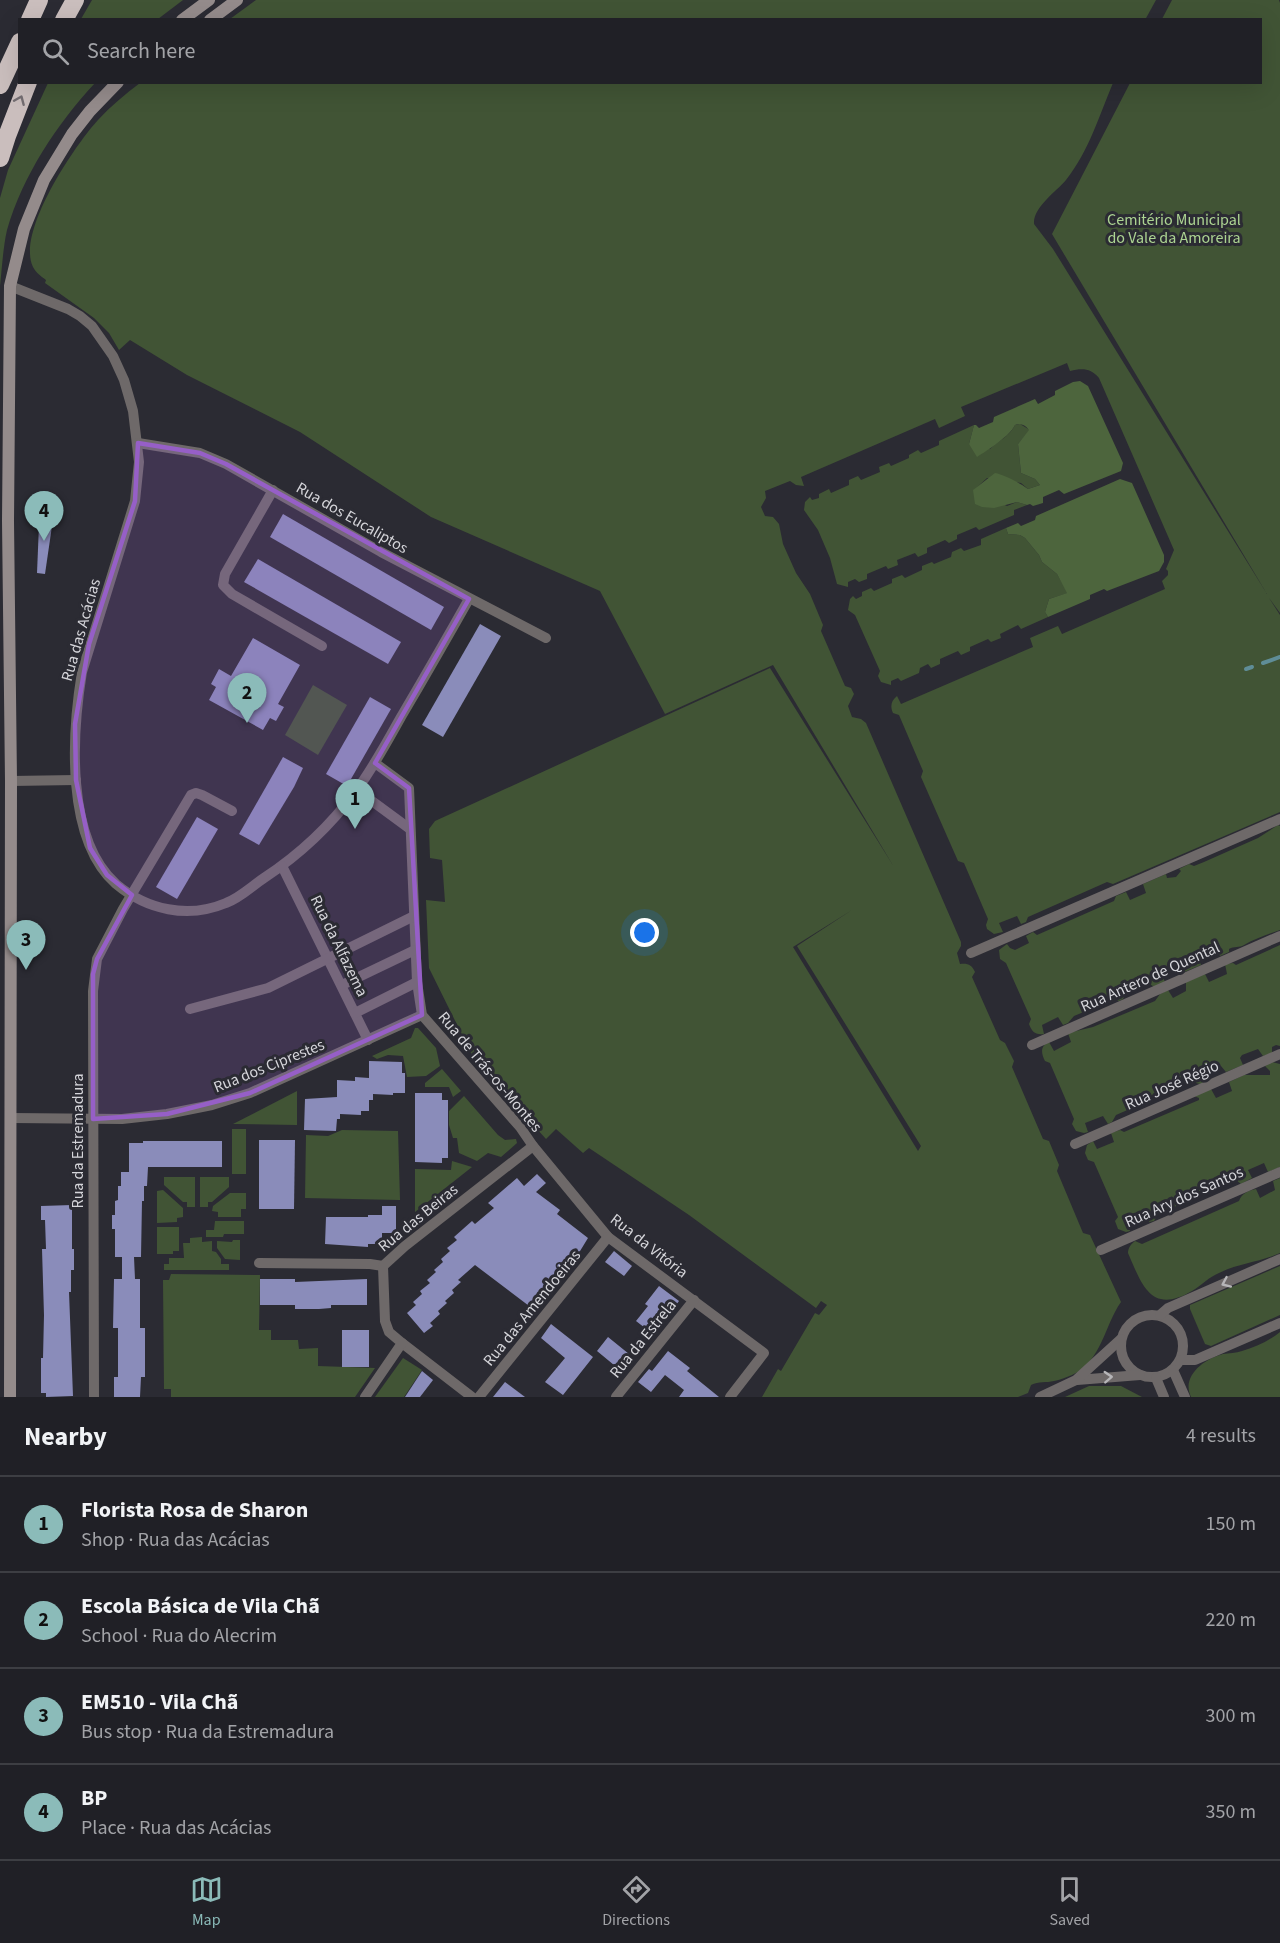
<!DOCTYPE html>
<meta charset="utf-8">
<style>
:root{--surface:#202026;--page:#2d2d32;--text:#f1f3f6;--muted:#a2a3a7;--line:#3d3e43;--accent:#8bbbb9}
body{margin:0;font-family:"Source Sans 3",sans-serif;background:var(--page);color:var(--text)}
.you{position:absolute;left:645px;top:933px;width:21px;height:21px;margin:-15px;border:4px solid #fff;border-radius:50%;background:#1a73e8;box-shadow:0 0 0 9px #1a73e833}
.badge{display:grid;place-items:center;width:39px;height:39px;border-radius:50%;background:var(--accent);color:#111;font-size:20px;font-weight:700}
.pin{position:absolute;translate:-50% -50px;filter:drop-shadow(0 2px 3px #0008)}
.pin::after{content:'';position:absolute;top:32px;width:21px;height:18px;background:inherit;clip-path:polygon(0 0,100% 0,50% 100%)}
.list{margin:0;padding:0;list-style:none}
h2{display:flex;justify-content:space-between;align-items:center;height:78px;margin:0;padding:0 24px;font-size:26px}
h2 small{font-size:20px;font-weight:400;color:var(--muted)}
.list li{display:grid;grid-template-columns:39px 1fr auto;gap:18px;align-items:center;box-sizing:border-box;height:96px;padding:0 24px;border-top:2px solid var(--line)}
.list b{display:block;font-size:22px;white-space:nowrap}
.list p{margin:0;font-size:20px;white-space:nowrap;color:var(--muted)}
.list em{font-size:20px;font-style:normal;color:var(--muted)}
.icon{flex:none;width:33px;height:33px;fill:none;stroke:currentColor;stroke-width:2;stroke-linecap:round;stroke-linejoin:round}
.map{position:relative;flex:none;width:1280px;height:1397px;overflow:hidden}
.search{position:absolute;background:var(--surface);box-shadow:0 6px 24px #0002;left:18px;right:18px;top:18px;height:66px;display:flex;align-items:center;gap:15px;box-sizing:border-box;padding:0 21px;border-radius:0px;color:var(--muted);font-size:22px}
.sheet{height:462px;background:var(--surface)}
nav{display:flex;justify-content:space-around;align-items:center;box-sizing:border-box;height:84px;border-top:2px solid var(--line);background:var(--surface);font-size:16px;color:var(--muted)}
nav a{display:grid;justify-items:center;gap:3px}
nav .on{color:var(--accent)}
.map>svg:first-child{display:block}
.green{fill:#415435;fill-rule:evenodd}
.forest{fill:#4d653d}
.lines{fill:none;stroke-linecap:round;stroke-linejoin:round}
.stream{stroke:#5f8d97;stroke-width:4}
.building{fill:#8a8cba}
.street{stroke:#6e6969;stroke-width:10}
.secondary{stroke:#948b8b;stroke-width:12}
.highway{stroke:#cabebd;stroke-width:18}
.oneway{stroke:#736d71}
.oneway2{stroke:#b6b5b8}
.marked{fill:#965fc7;fill-opacity:0.2;stroke:#965fc7;stroke-width:4.5;stroke-linejoin:round}
.labels{text-anchor:middle;dominant-baseline:central;stroke-width:6;stroke-linejoin:round;paint-order:stroke}
.park-label{font-size:16px;fill:#acd492;stroke:#2b2b33}
.street-label{font-size:16px;fill:#d5d5da;stroke:#2b2b33}
</style>
<div class="map">
<svg width="1280" height="1397" viewBox="0 0 1280 1397">
<rect width="100%" height="100%" fill="#2b2b33"/>
<!-- green -->
<g class="green">
<polygon points="92,0 183,0 158,19 81,19"/>
<polygon points="256,0 1156,0 1145,20 230,19"/>
<path d="M1172,0H1279L1280,3V613L1269,598L1280,615V812L1113,884L1107,882L1028,917L1026,922L1021,924L1017,916L999,923L1003,932L994,934L987,929L986,925L988,919L964,863L958,861L921,777L923,771L899,715L893,713C890,706 891,701 897,696L901,704L1033,647L1030,638L1058,626L1062,634L1165,589L1162,581L1168,575V571L1166,569L1174,550L1099,378C1091,368 1082,368 1070,371L1067,363L961,407L965,416L939,428L935,419L801,477L804,486L796,485L790,481L765,491L766,498L761,507L765,516L773,517L779,524L783,544L796,573L810,594L823,625L821,631L845,686L851,688L854,694L848,706L852,717L861,719L866,723L961,942V946L957,953L960,964C968,963 972,965 975,972L972,977L1000,1040L1005,1043L1014,1061L1012,1067L1043,1139L1049,1141L1059,1165L1057,1171L1083,1233L1090,1235L1121,1302C1104,1326 1102,1361 1072,1375C1066,1377 1060,1380 1054,1381C1046,1383 1039,1381 1031,1385L1028,1393L1018,1397H762L778,1369L781,1371L815,1313L819,1315L827,1305L821,1301L816,1308L689,1215L589,1148L583,1153L556,1129L546,1139L475,1061L429,968L426,900L445,902L442,860L430,858L429,829L435,821L770,668L894,867L773,665L665,714L600,591L431,517L300,432L187,375L130,340L119,350L109,333L94,318L45,283L46,280C41,276 36,273 33,267C16,232 75,145 98,120C111,106 125,94 140,83H1113C1099,116 1089,151 1066,180C1056,192 1033,207 1034,224L1053,249L1267,594L1052,234L1130,83L1260,82V20L1162,19ZM852,910L797,946L921,1146L918,1151L793,947Z"/>
<path d="M48,83H95C57,124 23,175 7,230C3,248 2,268 0,286V198L8,170Z"/>
<path d="M1020,424L1030,430L1018,444L1021,473L1035,479L1040,485L1028,489L1021,483L987,478L974,490L1007,506L1017,502L1027,505L1014,510V515L979,530L976,527L957,535V539L949,543L945,540L927,548V553L918,557L915,553L897,560L898,565L888,569L886,566L867,574V579L859,582L855,579L848,582V587L837,584L830,558L818,530L804,510L805,502L810,497L812,500L819,498V494L829,489L831,493L849,485V480L858,476L861,480L880,472L879,467L889,463L891,466L909,458V455L918,450L921,453L939,445V441L974,425L969,444L990,449C998,441 1010,436 1015,425Z"/>
<polygon points="1006,528 1008,534 1020,535 1025,538 1039,555 1042,562 1057,574 1068,593 1049,599 1045,612 1048,617 1021,629 1018,625 1000,634 1001,638 991,642 988,639 970,647 970,651 961,655 958,651 940,659 940,664 931,668 928,664 920,668 919,673 901,681 898,678 891,681 891,685 881,682 878,676 880,671 855,615 848,610 850,599 853,596 856,599 862,596 862,592 871,588 874,591 892,583 892,579 902,575 905,578 922,570 922,566 932,562 934,564 951,557 952,552 961,548 964,551 981,545 981,539"/>
<polygon points="313,685 347,705 318,755 285,735"/>
<path d="M1278,825L1280,826V930C1268,934 1254,939 1244,945C1239,948 1234,946 1229,949V952L1220,956L1216,948L1198,956L1201,965L1182,973L1177,966L1161,973L1165,982L1154,987L1150,984L1125,994L1123,999L1119,1001L1115,999L1074,1016L1068,1023L1063,1025L1058,1017L1042,1025L1044,1034C1035,1035 1032,1032 1029,1024L1031,1019L1006,963L1000,959L999,950L1007,944L1010,948L1015,950L1029,943L1026,936L1033,932L1037,935L1114,901L1116,896L1126,892L1130,900L1146,893L1143,884L1166,874L1167,878L1176,877L1181,871L1179,869L1189,864L1194,866L1204,862L1258,838Z"/>
<path d="M1280,945V1046L1276,1045L1272,1047V1053L1263,1056L1258,1049L1242,1055L1240,1058L1243,1065L1226,1072L1221,1066L1206,1071L1204,1074L1207,1081L1200,1084L1192,1082L1116,1115L1112,1122L1108,1124L1103,1116L1085,1123L1088,1132L1084,1133L1076,1131L1072,1124L1074,1119L1050,1063L1045,1061C1041,1053 1040,1046 1049,1042L1054,1051L1071,1042L1068,1033L1093,1027L1155,1001L1160,994L1168,990L1173,998L1186,991V982L1205,974L1209,982L1227,974L1225,964L1233,963L1236,965Z"/>
<polygon points="415,1028 418,1028 436,1048 440,1066 426,1076 407,1077 403,1056 388,1055 377,1059 372,1056 411,1038"/>
<polygon points="1272,1062 1280,1064 1280,1167 1268,1172 1264,1163 1248,1170 1252,1178 1241,1184 1236,1180 1158,1214 1154,1221 1149,1222 1145,1214 1127,1222 1130,1231 1126,1232 1118,1229 1115,1221 1118,1217 1094,1162 1088,1160 1085,1153 1087,1145 1093,1141 1097,1149 1114,1142 1111,1133 1120,1130 1124,1132 1199,1100 1199,1098 1194,1096 1211,1089 1216,1098 1232,1091 1229,1082 1244,1075 1270,1075 1270,1071 1265,1066"/>
<polygon points="442,1069 461,1091 453,1097 449,1087 425,1087 425,1083"/>
<polygon points="297,1091 297,1125 233,1124"/>
<polygon points="464,1096 498,1135 505,1140 516,1139 517,1143 501,1157 488,1153 477,1161 459,1153 457,1138 453,1138 449,1125 449,1111"/>
<rect x="232" y="1129" width="14" height="45"/>
<polygon points="342,1130 398,1131 400,1200 305,1198 306,1135 328,1136"/>
<polygon points="452,1161 472,1167 415,1212 415,1169 451,1170"/>
<polygon points="164,1177 195,1177 195,1207 187,1207 187,1202 183,1202 164,1185"/>
<polygon points="200,1177 229,1177 229,1187 212,1202 208,1202 208,1207 200,1207"/>
<path d="M1280,1178V1253C1260,1262 1239,1263 1219,1273C1209,1277 1202,1285 1192,1291C1151,1315 1142,1285 1128,1253C1128,1248 1131,1244 1135,1241L1142,1244L1239,1201C1242,1193 1248,1191 1256,1189L1260,1198L1275,1190L1273,1181Z"/>
<polygon points="163,1190 183,1208 183,1217 177,1218 177,1222 157,1223 157,1191"/>
<polygon points="230,1193 246,1193 246,1209 241,1209 241,1217 218,1217 218,1212 212,1211 213,1206"/>
<polygon points="215,1221 244,1221 244,1234 224,1234 223,1237 206,1237 206,1230 214,1230"/>
<polygon points="157,1227 179,1227 179,1251 173,1251 173,1254 157,1254"/>
<polygon points="202,1237 202,1242 212,1241 212,1251 216,1252 221,1259 221,1264 229,1264 229,1270 164,1270 164,1264 169,1264 169,1258 184,1258 183,1243 190,1243 190,1238"/>
<polygon points="233,1240 240,1240 240,1260 225,1259 217,1248 217,1241 232,1242"/>
<polygon points="1280,1266 1280,1315 1211,1346 1205,1344 1190,1309 1190,1305"/>
<polygon points="171,1274 260,1275 259,1330 271,1330 271,1340 298,1340 299,1349 318,1348 318,1366 375,1368 355,1397 171,1397 171,1389 164,1389 163,1280 169,1280"/>
<path d="M1280,1332V1397H1191C1181,1376 1204,1359 1223,1354C1229,1353 1236,1353 1242,1351C1255,1347 1269,1341 1280,1332Z"/>
<polygon points="403,1358 422,1370 404,1397 375,1397"/>
<polygon points="1089,1386 1121,1386 1142,1397 1065,1397"/>
</g>
<!-- forest -->
<g class="forest">
<path d="M1080,381L1088,386L1123,463L1121,471L1064,494L1059,490L1043,497V503L1033,506L1030,504L1027,505L1017,502L994,508L982,507L975,504L973,490L995,473C1005,475 1020,483 1028,489L1040,485L1035,479L1021,473L1018,444L1029,430C1025,425 1022,423 1015,425C1010,436 988,450 977,457L969,444L974,425H976L979,428L993,422L994,417L1035,399L1038,404L1055,395V391L1073,382Z"/>
<polygon points="1120,479 1132,483 1164,555 1164,562 1159,571 1107,591 1104,589 1090,595 1090,599 1048,617 1045,612 1049,599 1067,593 1057,574 1042,562 1039,555 1025,538 1020,535 1008,534 1006,528 1018,523 1021,526 1035,520 1036,516"/>
</g>
<g class="lines">
<!-- stream -->
<g class="stream">
<polyline points="1263,663 1280,657"/>
<polyline points="1246,669 1252,667"/>
</g>
</g>
<!-- building -->
<g class="building">
<polygon points="283,514 444,607 431,630 270,537"/>
<polygon points="39,525 52,526 45,574 37,573"/>
<polygon points="258,559 401,642 388,664 244,582"/>
<polygon points="480,624 501,636 443,737 422,725"/>
<polygon points="253,638 300,665 278,704 284,707 276,721 270,718 263,730 209,700 216,687 211,684 219,669 231,676"/>
<polygon points="370,697 391,709 347,786 326,774"/>
<polygon points="283,757 303,768 294,787 259,845 239,834"/>
<polygon points="197,817 218,829 177,899 156,887"/>
<polygon points="369,1061 402,1062 402,1073 405,1073 405,1093 393,1093 393,1095 373,1094 373,1100 369,1100 369,1111 361,1111 361,1115 340,1114 340,1119 337,1119 336,1131 304,1130 305,1099 337,1097 337,1080 355,1081 355,1077 369,1078"/>
<polygon points="415,1093 442,1093 442,1100 448,1100 448,1158 442,1158 442,1163 415,1162"/>
<polygon points="259,1140 295,1140 294,1209 259,1209"/>
<polygon points="143,1141 222,1141 222,1167 148,1167 147,1186 144,1186 144,1201 142,1201 141,1257 134,1257 135,1279 140,1279 140,1328 145,1328 145,1377 141,1377 140,1397 114,1397 114,1377 118,1377 118,1328 113,1328 114,1279 122,1279 122,1257 115,1257 115,1229 112,1229 112,1215 115,1215 115,1201 118,1200 118,1186 121,1186 121,1172 129,1172 129,1143 143,1143"/>
<polygon points="537,1174 546,1183 536,1192 560,1210 557,1214 588,1238 577,1256 575,1255 563,1271 566,1274 537,1312 475,1265 458,1280 461,1282 452,1290 454,1293 445,1301 447,1303 438,1311 440,1314 430,1323 433,1326 424,1333 407,1313 416,1305 413,1302 422,1294 420,1291 430,1283 427,1280 436,1272 434,1270 443,1262 441,1259 450,1251 447,1248 457,1240 454,1237 472,1221 475,1224 494,1208 488,1203 517,1178 524,1186"/>
<polygon points="72,1205 72,1249 74,1249 74,1270 71,1270 71,1292 69,1292 73,1396 46,1397 46,1393 41,1393 41,1358 43,1358 44,1315 42,1249 46,1249 45,1220 41,1220 41,1206"/>
<polygon points="382,1206 396,1206 396,1233 382,1233 382,1244 368,1244 368,1247 325,1244 326,1217 368,1217 368,1215 382,1215"/>
<polygon points="614,1251 632,1266 624,1276 605,1262"/>
<polygon points="260,1279 295,1279 295,1282 367,1279 367,1305 331,1305 331,1308 319,1309 295,1309 295,1305 260,1305"/>
<polygon points="659,1286 679,1301 654,1335 636,1321 648,1306 645,1304"/>
<polygon points="551,1324 593,1357 563,1395 545,1382 565,1358 541,1338"/>
<rect x="342" y="1330" width="27" height="37"/>
<polygon points="608,1337 629,1354 626,1358 629,1360 620,1370 597,1351"/>
<polygon points="668,1351 690,1368 687,1371 719,1397 679,1397 684,1390 665,1375 651,1392 638,1382 649,1369 652,1371"/>
<polygon points="422,1371 433,1380 420,1397 405,1397"/>
<polygon points="505,1382 525,1397 493,1397"/>
</g>
<g class="lines">
<!-- street -->
<g class="street">
<path d="M10,286L68,309L80,316L92,326L113,356L124,380L133,411L139,462L135,501L82,672C72,733 65,839 116,884C147,910 188,919 226,903C240,898 252,886 264,878C299,855 331,825 356,791C373,768 387,742 401,717C424,678 447,638 469,599"/>
<polyline points="138,443 200,453 226,464 381,552 546,638"/>
<polyline points="273,490 225,574 223,585 232,594 322,646"/>
<polyline points="375,763 409,788 417,982 422,1015 520,1127 533,1146 608,1237 764,1353 730,1397"/>
<polyline points="11,781 76,780"/>
<polyline points="357,790 410,829"/>
<polyline points="282,866 368,1040"/>
<polyline points="971,953 1280,819"/>
<polyline points="342,985 415,950"/>
<polyline points="190,1009 268,988 414,916"/>
<polyline points="355,1013 417,982"/>
<polyline points="1032,1045 1280,936"/>
<polyline points="11,1118 122,1119 167,1114 212,1105 250,1093 422,1015"/>
<polyline points="1075,1144 1280,1054"/>
<polyline points="1101,1250 1280,1172"/>
<polyline points="259,1263 370,1264 383,1266"/>
<circle cx="1152" cy="1346" r="31"/>
<polyline points="1160,1315 1168,1308 1280,1259"/>
<polyline points="402,1343 472,1397"/>
<polyline points="1181,1360 1195,1360 1280,1323"/>
<polyline points="1173,1370 1185,1397"/>
<polyline points="1156,1378 1164,1397"/>
<polyline points="1077,1380 1140,1375"/>
<polyline points="94,1397 93,991 97,959 123,909 191,795 196,793 202,795 232,811"/>
<polyline points="365,1397 402,1343 389,1332 385,1321 383,1266 405,1246 533,1146"/>
<polyline points="479,1397 608,1237"/>
<polyline points="616,1397 694,1300"/>
<polyline points="1040,1397 1076,1380 1121,1339"/>
</g>
<!-- secondary -->
<g class="secondary">
<polyline points="182,20 209,0"/>
<polyline points="210,20 237,0"/>
<polyline points="10,1397 11,781 8,521 10,286 24,229 44,180 72,134 90,111 118,82"/>
</g>
<!-- highway -->
<g class="highway">
<polyline points="30,20 39,0"/>
<polyline points="64,20 75,0"/>
<polyline points="0,85 20,42"/>
<polyline points="0,158 7,136 28,82"/>
</g>
</g>
<!-- one-way arrows -->
<defs><path id="oneway-chevron" d="M-2-3.5L2.5 0L-2 3.5" fill="none" stroke-width="1.6" stroke-linecap="round" stroke-linejoin="round" transform="scale(1.5)"/></defs>
<use class="oneway" href="#oneway-chevron" transform="translate(20 100) rotate(-67)"/>
<g class="oneway2">
<use href="#oneway-chevron" transform="translate(1226 1283) rotate(156)"/>
<use href="#oneway-chevron" transform="translate(1108 1377) rotate(-3)"/>
</g>
<!-- marked area -->
<path class="marked" d="M138,443L200,453L226,464L469,599L375,763L409,788L422,1015L250,1093L167,1114L93,1119V974L97,959L132,895L107,875L90,848L76,780L75,724L89,644L135,501Z"/>
<g class="labels">
<!-- park labels -->
<g class="park-label">
<text x="1174" y="220">Cemitério Municipal<tspan x="1174" dy="18">do Vale da Amoreira</tspan></text>
</g>
<!-- street labels -->
<g class="street-label">
<text transform="translate(352 518) rotate(30)">Rua dos Eucaliptos</text>
<text transform="translate(81 630) rotate(-74)">Rua das Acácias</text>
<text transform="translate(339 946) rotate(64)">Rua da Alfazema</text>
<text transform="translate(1150 977) rotate(-24)">Rua Antero de Quental</text>
<text transform="translate(269 1066) rotate(-22)">Rua dos Ciprestes</text>
<text transform="translate(490 1072) rotate(50)">Rua de Trás-os-Montes</text>
<text transform="translate(1172 1085) rotate(-24)">Rua José Régio</text>
<text transform="translate(78 1141) rotate(-90)">Rua da Estremadura</text>
<text transform="translate(1184 1197) rotate(-24)">Rua Ary dos Santos</text>
<text transform="translate(418 1218) rotate(-39)">Rua das Beiras</text>
<text transform="translate(649 1246) rotate(38)">Rua da Vitória</text>
<text transform="translate(532 1308) rotate(-51)">Rua das Amendoeiras</text>
<text transform="translate(643 1339) rotate(-51)">Rua da Estrela</text>
</g>
</g>
</svg>
<div class="you"></div>
<div class="pin badge" style="left:355px;top:829px">1</div>
<div class="pin badge" style="left:247px;top:723px">2</div>
<div class="pin badge" style="left:26px;top:970px">3</div>
<div class="pin badge" style="left:44px;top:541px">4</div>
<div class="search"><svg class="icon" aria-label="search" viewBox="0 0 24 24"><circle cx="10" cy="10" r="6"/><path d="M15 15l6 6"/></svg>Search here</div>
</div>
<section class="sheet">
<h2>Nearby<small>4 results</small></h2>
<ul class="list">
<li><span class="badge">1</span><div><b>Florista Rosa de Sharon</b><p>Shop · Rua das Acácias</p></div><em>150 m</em></li>
<li><span class="badge">2</span><div><b>Escola Básica de Vila Chã</b><p>School · Rua do Alecrim</p></div><em>220 m</em></li>
<li><span class="badge">3</span><div><b>EM510 - Vila Chã</b><p>Bus stop · Rua da Estremadura</p></div><em>300 m</em></li>
<li><span class="badge">4</span><div><b>BP</b><p>Place · Rua das Acácias</p></div><em>350 m</em></li>
</ul>
</section>
<nav>
<a class="on"><svg class="icon" aria-label="map" viewBox="0 0 24 24"><path d="M3 6l6-2 6 2 6-2v14l-6 2-6-2-6 2zM9 4v14M15 6v14"/></svg>Map</a>
<a><svg class="icon" aria-label="directions" viewBox="0 0 24 24"><path d="M12 3l9 9-9 9-9-9zM9 14v-3h6M13 9l2 2-2 2"/></svg>Directions</a>
<a><svg class="icon" aria-label="saved" viewBox="0 0 24 24"><path d="M7 4h10v16l-5-4-5 4z"/></svg>Saved</a>
</nav>
